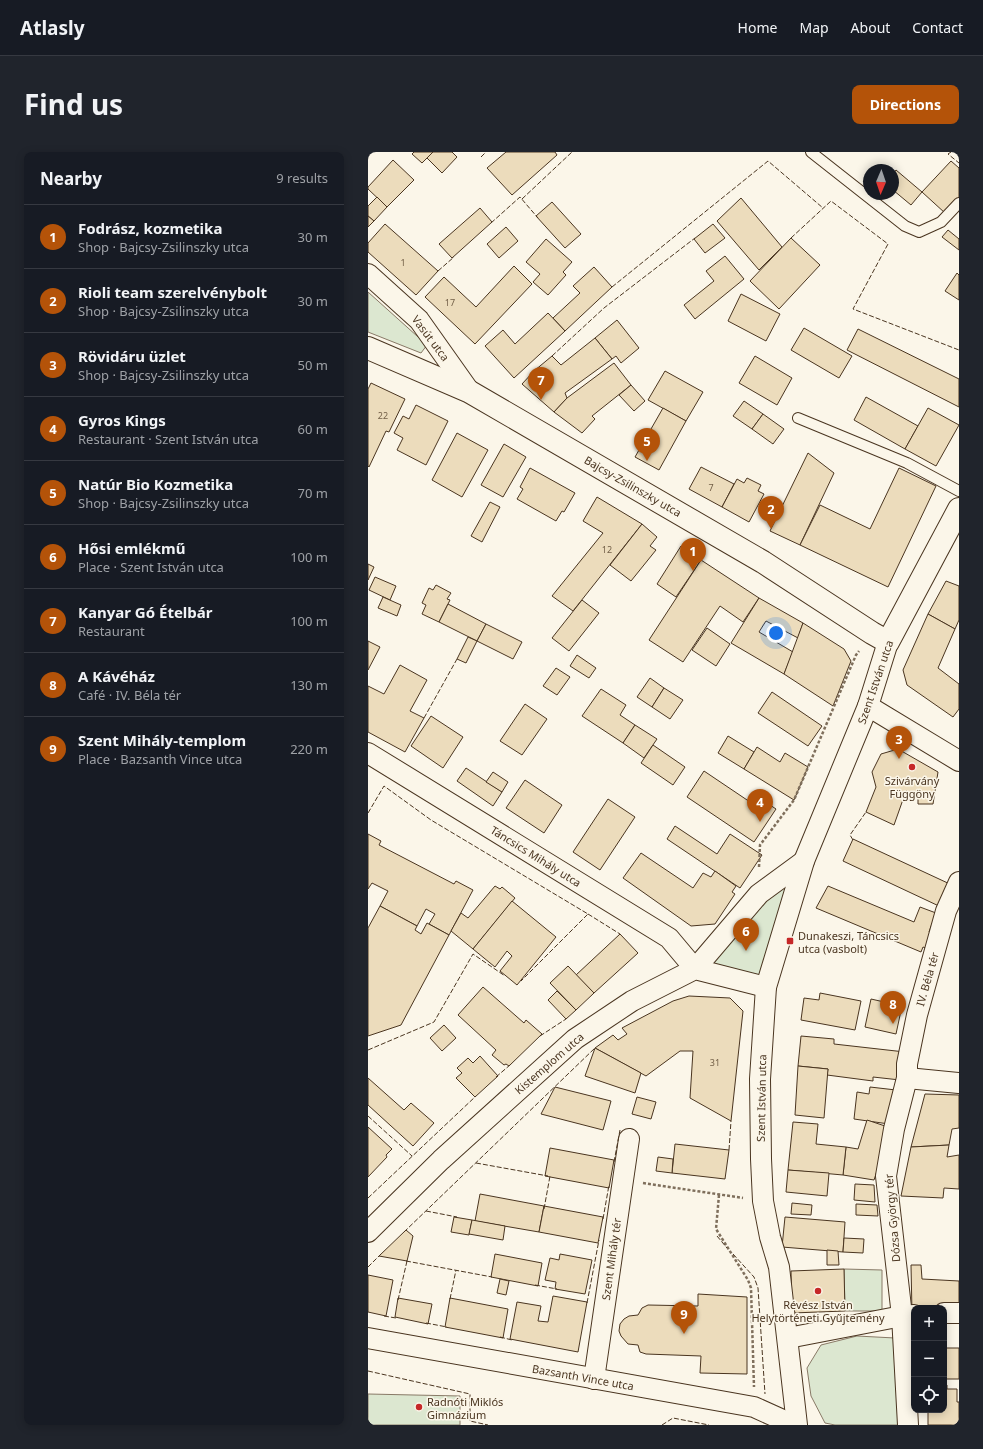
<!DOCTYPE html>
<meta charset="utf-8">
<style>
:root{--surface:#171b24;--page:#20242c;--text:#f1f3f6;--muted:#9ea1a6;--line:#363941;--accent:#b45309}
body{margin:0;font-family:"Noto Sans",sans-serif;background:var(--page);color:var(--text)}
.controls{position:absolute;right:12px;bottom:12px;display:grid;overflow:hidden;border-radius:8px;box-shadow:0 2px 10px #0003}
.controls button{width:36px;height:36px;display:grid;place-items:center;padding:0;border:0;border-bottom:1px solid var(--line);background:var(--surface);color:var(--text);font:20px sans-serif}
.compass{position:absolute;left:495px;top:12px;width:36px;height:36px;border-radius:50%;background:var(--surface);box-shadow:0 2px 10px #0003;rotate:182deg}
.you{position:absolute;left:408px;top:481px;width:14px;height:14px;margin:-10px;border:3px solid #fff;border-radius:50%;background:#1a73e8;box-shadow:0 0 0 6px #1a73e833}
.badge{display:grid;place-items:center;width:26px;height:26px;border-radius:50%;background:var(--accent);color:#fff;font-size:13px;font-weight:700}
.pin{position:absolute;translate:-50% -33px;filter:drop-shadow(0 1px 2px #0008)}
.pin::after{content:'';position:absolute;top:21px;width:14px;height:12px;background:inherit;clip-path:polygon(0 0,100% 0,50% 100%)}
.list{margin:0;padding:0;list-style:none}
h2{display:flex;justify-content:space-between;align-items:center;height:52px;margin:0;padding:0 16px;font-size:17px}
h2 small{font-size:13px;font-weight:400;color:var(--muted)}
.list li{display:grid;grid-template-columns:26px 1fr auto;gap:12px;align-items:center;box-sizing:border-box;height:64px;padding:0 16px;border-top:1px solid var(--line)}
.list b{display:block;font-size:15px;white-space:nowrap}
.list p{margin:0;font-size:13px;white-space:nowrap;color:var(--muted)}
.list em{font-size:13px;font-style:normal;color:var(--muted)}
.icon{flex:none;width:22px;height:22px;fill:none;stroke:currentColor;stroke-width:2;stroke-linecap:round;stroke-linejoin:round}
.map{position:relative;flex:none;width:591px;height:1273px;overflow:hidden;border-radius:8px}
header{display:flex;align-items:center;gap:24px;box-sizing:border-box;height:56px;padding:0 20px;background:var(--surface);border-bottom:1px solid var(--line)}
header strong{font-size:19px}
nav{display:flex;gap:22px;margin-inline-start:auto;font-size:14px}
.intro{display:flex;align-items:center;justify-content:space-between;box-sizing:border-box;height:96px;padding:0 24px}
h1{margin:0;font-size:28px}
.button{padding:10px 18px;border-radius:8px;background:var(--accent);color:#fff;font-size:14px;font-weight:700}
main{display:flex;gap:24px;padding:0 24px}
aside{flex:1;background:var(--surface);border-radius:8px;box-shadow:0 2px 10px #0003}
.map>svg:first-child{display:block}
.green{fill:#dce7d0;stroke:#887966}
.building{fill:#ecdcbc;stroke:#4a3520}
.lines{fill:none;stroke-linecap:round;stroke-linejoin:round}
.service-casing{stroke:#4a3520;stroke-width:12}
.minor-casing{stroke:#4a3520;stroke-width:22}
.secondary-casing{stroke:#4a3520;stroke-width:24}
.path{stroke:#7f6f5c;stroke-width:2.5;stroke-dasharray:3 2;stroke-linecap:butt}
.service{stroke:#fbf6e9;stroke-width:10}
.minor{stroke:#fbf6e9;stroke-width:20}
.secondary{stroke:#fbf6e9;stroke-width:22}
.fence{stroke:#4a3520;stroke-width:1;stroke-dasharray:5 2;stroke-linecap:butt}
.poi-dot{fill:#c62828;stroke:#fbf6e9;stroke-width:1.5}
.labels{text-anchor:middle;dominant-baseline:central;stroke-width:3;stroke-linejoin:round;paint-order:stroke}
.number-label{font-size:9px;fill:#725f47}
.street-label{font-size:11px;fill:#4a3520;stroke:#fbf6e9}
.poi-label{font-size:11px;fill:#4a3520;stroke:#fbf6e9}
</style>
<header>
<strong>Atlasly</strong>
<nav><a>Home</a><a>Map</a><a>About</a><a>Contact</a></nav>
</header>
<div class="intro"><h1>Find us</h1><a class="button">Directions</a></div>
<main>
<aside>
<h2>Nearby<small>9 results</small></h2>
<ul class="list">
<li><span class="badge">1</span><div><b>Fodrász, kozmetika</b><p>Shop · Bajcsy-Zsilinszky utca</p></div><em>30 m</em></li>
<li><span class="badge">2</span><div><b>Rioli team szerelvénybolt</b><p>Shop · Bajcsy-Zsilinszky utca</p></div><em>30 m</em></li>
<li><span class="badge">3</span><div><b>Rövidáru üzlet</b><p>Shop · Bajcsy-Zsilinszky utca</p></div><em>50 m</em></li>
<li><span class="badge">4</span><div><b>Gyros Kings</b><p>Restaurant · Szent István utca</p></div><em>60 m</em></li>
<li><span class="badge">5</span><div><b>Natúr Bio Kozmetika</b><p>Shop · Bajcsy-Zsilinszky utca</p></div><em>70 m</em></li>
<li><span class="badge">6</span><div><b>Hősi emlékmű</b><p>Place · Szent István utca</p></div><em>100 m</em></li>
<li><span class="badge">7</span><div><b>Kanyar Gó Ételbár</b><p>Restaurant</p></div><em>100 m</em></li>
<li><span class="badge">8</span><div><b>A Kávéház</b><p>Café · IV. Béla tér</p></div><em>130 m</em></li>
<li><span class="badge">9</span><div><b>Szent Mihály-templom</b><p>Place · Bazsanth Vince utca</p></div><em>220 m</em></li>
</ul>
</aside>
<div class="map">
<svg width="591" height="1273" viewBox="0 0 591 1273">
<rect width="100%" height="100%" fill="#fbf6e9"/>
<!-- green -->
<g class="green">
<polygon points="0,140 59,193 53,201 0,180"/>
<polygon points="436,709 398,835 327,817"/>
<polygon points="476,1117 514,1118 514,1159 477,1159"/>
<polygon points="489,1184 527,1186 532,1273 467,1273 457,1271 443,1244 439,1216 453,1193"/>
<polygon points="0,1242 92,1244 92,1273 0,1273"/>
</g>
<!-- building -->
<g class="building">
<polygon points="46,0 65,0 54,11 44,2"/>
<polygon points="65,0 84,0 89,5 74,21 59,6"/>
<polygon points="138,0 187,0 189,3 144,43 119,16"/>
<polygon points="25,8 46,28 19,55 0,37 0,35"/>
<polygon points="583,9 591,16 591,45 577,61 554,40"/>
<polygon points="528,18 554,40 543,53 525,38 525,22"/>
<polygon points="9,45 19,55 6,69 0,64 0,54"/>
<polygon points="373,46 414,95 391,118 349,69"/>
<polygon points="184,50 213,82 197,96 168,64"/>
<polygon points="112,56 124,70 84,106 71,92"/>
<polygon points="0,64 6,69 0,75"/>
<polygon points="17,72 70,119 48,143 0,100 0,91"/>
<polygon points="345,72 357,86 337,101 326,87"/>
<polygon points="138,75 150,89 131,106 119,92"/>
<polygon points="580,78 591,87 591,98 574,85"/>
<polygon points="423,86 452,113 411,157 382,129"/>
<polygon points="178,87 204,110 195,120 198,123 180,143 165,130 172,122 158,110"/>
<polygon points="357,104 376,127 327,167 316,153 346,129 338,119"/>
<polygon points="146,114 164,132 107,192 57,145 76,125 108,155"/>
<polygon points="226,115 244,135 197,179 185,166 212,141 205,134"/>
<polygon points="589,121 591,123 591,148 577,139"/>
<polygon points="373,142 412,162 398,189 360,169"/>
<polygon points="180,161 197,179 146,226 117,194 135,178 147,192"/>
<polygon points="249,168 271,196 253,211 248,204 244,207 227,186"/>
<polygon points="436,176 484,204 471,226 423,198"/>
<polygon points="490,177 591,227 591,255 479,198"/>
<polygon points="227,186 244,207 197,241 199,246 186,260 154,232 166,219 184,204 193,213"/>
<polygon points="387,204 424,226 409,253 371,231"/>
<polygon points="246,211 263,233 224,264 227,267 214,281 186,260 199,246"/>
<polygon points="297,219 335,240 318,269 280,248"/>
<polygon points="3,231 37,247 21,280 18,279 1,315 0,314 0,237"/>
<polygon points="263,233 277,249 266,259 251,243"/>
<polygon points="498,245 550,274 537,297 486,268"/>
<polygon points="376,249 395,262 384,277 365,264"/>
<polygon points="48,253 80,269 58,313 29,298 35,286 26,281 35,264 41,267"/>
<polygon points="295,256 318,269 291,318 267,305"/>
<polygon points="560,256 591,273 568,314 537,297"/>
<polygon points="395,262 416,277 405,292 384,277"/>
<polygon points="89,281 120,298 94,345 64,328"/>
<polygon points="136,292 158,305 135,345 113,333"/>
<polygon points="440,301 466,321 432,393 402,379"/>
<polygon points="333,315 366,332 354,355 321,337"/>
<polygon points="162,316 207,341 196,360 194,359 188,369 149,347 155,337 152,335"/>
<polygon points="531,316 568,334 520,435 432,393 452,353 502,377"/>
<polygon points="379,326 393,333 390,339 396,342 381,370 354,355 369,327 376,331"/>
<polygon points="229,345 274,372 205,459 184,444 235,381 215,369"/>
<polygon points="122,350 132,355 114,390 103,384"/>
<polygon points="274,372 289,385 282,394 288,398 263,429 242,413"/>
<polygon points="313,394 333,408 308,445 289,432"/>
<polygon points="333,408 391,446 375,470 352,454 315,510 281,488"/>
<polygon points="0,412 6,415 0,428"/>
<polygon points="7,425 28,434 22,448 1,438"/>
<polygon points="578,429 591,434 591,468 587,477 560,462"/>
<polygon points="68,433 83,441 79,447 82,448 71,470 54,462 58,453 54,451 61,436 65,438"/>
<polygon points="15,445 33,453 29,464 10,456"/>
<polygon points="391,446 435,471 430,486 398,469 391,480 425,500 416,522 363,491"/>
<polygon points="214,448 231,461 201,499 184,486"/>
<polygon points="80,452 118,472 109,489 71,470"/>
<polygon points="560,462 587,477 570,516 591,532 591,557 585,565 539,533 535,518"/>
<polygon points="435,471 476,497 483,509 465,554 416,522"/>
<polygon points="118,472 154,490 145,507 109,489"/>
<polygon points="339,476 362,492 348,514 324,498"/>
<polygon points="100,485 109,489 98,511 89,507"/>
<polygon points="0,489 12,495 0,518"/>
<polygon points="209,503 228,516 221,526 202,514"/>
<polygon points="32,513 59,528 42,559 56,566 37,600 0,580 0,534 16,542"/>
<polygon points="188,516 202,525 189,543 175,534"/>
<polygon points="282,526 296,536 284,555 269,545"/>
<polygon points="296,536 315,548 302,567 284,555"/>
<polygon points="233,537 258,553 252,563 267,573 255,591 214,564"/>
<polygon points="404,540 454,574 440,594 390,561"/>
<polygon points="157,552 179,567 154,603 132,589"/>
<polygon points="63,564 95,585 75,616 43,594"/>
<polygon points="267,573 289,587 276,606 255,591"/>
<polygon points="360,584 386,600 376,617 350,601"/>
<polygon points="285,593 317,615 305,633 273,611"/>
<polygon points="389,595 412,610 417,601 440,615 426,648 376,617"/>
<polygon points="530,597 570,620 565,652 550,652 550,644 538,639 526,673 498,660 508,635 504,620 513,602"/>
<polygon points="98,616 134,640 125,654 89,629"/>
<polygon points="336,619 385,652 390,645 408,657 386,690 319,645"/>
<polygon points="125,620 140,630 134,640 118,630"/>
<polygon points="157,628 194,653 176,681 138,656"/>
<polygon points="240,647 267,665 232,718 205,700"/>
<polygon points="307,674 349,702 362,682 394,703 372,736 299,687"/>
<polygon points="0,682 13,689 11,693 86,732 88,729 105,738 81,783 61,772 67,762 58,757 49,774 12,754 20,739 4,731 0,737"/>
<polygon points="485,687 584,733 573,755 475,709"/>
<polygon points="273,701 325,736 335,721 343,725 347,719 368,734 364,740 367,742 347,772 323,774 255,726"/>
<polygon points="127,734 132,737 134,735 147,746 105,797 83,779 93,761 100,766"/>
<polygon points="460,734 546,770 552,755 568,761 561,780 567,783 563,798 555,795 553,800 448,756"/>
<polygon points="144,749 188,785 149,833 132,819 144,804 139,799 127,815 105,797"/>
<polygon points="12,754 49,774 47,778 53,782 59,771 81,783 33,873 0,884 0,776"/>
<polygon points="252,782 270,801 226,841 208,823"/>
<polygon points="200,814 226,841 208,858 182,831"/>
<polygon points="115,835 156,871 158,868 174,882 141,914 138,912 136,913 124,903 128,898 90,863"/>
<polygon points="189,839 208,858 198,867 180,848"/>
<polygon points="452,841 493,849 487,878 433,868 436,846 451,848"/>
<polygon points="321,844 362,846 375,859 363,969 322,946 325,899 312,899 278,924 227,896 245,883 250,888 259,882 254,876 305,849"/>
<polygon points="503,847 534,854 528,882 497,875"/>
<polygon points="76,873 88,886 74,899 62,886"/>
<polygon points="433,884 466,887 466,892 537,900 532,928 505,925 505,929 459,923 460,917 430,914"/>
<polygon points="227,896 273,921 267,941 217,924"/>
<polygon points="112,904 130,924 107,945 88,926 94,921 89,916 100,906 105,911"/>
<polygon points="430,914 460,917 456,966 427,963"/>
<polygon points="0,926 36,958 43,951 66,971 45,994 0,953"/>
<polygon points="187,935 243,949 235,978 173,962"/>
<polygon points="502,935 528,938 521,972 486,967 489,940 501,942"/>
<polygon points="557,942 591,943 591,976 584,977 581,993 543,995"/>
<polygon points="269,945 288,950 283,967 264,962"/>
<polygon points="499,968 523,976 506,1028 475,1023 478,995 490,997"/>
<polygon points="425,970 450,972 448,992 478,995 475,1023 420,1018"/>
<polygon points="0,975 24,997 18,1003 19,1005 0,1025"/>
<polygon points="307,992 361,998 357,1027 304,1021"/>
<polygon points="581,993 579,1005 591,1003 591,1037 576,1036 575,1046 533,1044 543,995"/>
<polygon points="182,996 246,1008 241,1036 177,1024"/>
<polygon points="290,1005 305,1007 304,1021 288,1019"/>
<polygon points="420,1018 461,1021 459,1044 418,1040"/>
<polygon points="487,1032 506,1033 507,1050 486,1048"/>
<polygon points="112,1042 176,1054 171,1080 107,1069"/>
<polygon points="424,1051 444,1053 443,1063 423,1062"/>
<polygon points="488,1052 509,1053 510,1064 488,1063"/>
<polygon points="176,1054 235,1065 230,1091 171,1080"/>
<polygon points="86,1065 104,1068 101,1083 83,1080"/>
<polygon points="417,1065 477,1070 475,1100 414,1095"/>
<polygon points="104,1068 137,1074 135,1088 101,1082"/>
<polygon points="38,1078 45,1084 39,1109 11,1104"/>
<polygon points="476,1086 496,1087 495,1101 475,1100"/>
<polygon points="459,1098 470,1099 471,1113 459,1113"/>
<polygon points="127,1102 174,1111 170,1134 123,1125"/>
<polygon points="192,1102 224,1108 217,1142 187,1137 188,1130 177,1128 182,1106 191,1108"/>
<polygon points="543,1113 553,1113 554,1127 591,1129 591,1162 576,1156 546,1156 544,1161"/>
<polygon points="476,1117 477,1159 424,1161 423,1119"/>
<polygon points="0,1123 25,1128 18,1164 0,1160"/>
<polygon points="132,1127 141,1129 138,1143 129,1141"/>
<polygon points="330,1142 379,1145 379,1222 332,1221 333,1204 278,1202 272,1200 270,1193 260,1192 253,1184 251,1179 252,1172 256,1167 261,1164 270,1163 274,1156 280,1153 330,1154"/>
<polygon points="185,1144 219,1150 210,1200 142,1187 149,1150 173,1154 170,1169 180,1170"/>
<polygon points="30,1146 64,1152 60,1172 27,1165"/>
<polygon points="82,1146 140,1157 135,1186 77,1175"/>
<rect x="576" y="1196" width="15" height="31"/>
<polygon points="576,1233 579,1233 579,1237 589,1237 589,1250 591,1250 591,1273 560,1273 560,1258 576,1258"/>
</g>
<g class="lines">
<defs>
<g id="service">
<polyline points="443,0 537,74 551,80 573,70 591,51"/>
<polyline points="430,266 539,311 591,339"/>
</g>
<g id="minor">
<polyline points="0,122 51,168 102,240"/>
<polyline points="500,554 591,609"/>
<polyline points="0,601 301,786 327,817"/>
<polyline points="327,817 391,742 436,709"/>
<polyline points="539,926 591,931"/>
<polyline points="0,1080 73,1008 207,887 264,849 327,817 398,835"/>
<polyline points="576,1161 591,1161"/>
<polyline points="0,1186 386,1255 426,1273"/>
<polyline points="420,1186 534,1164 546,1163"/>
<polyline points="226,1227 261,987"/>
<polyline points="429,1273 411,1115 402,1085 395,1049 393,1007 392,927 398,835 436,709 500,554 520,490"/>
<polyline points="540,1273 534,1164 518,1024 526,977 539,926 539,912 549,863 578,759 591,730"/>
</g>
<polyline id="secondary" points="0,196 102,240 395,410 504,481 520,490 591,357"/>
</defs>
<!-- service casing -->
<use href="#service" class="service-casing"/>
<!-- minor casing -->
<use href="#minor" class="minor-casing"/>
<!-- secondary casing -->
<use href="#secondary" class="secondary-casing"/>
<!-- path -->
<g class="path">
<polyline points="391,715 392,693 426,648 488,503 491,499"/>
<polyline points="275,1031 375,1046"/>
<polyline points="351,1043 348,1077 380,1128 383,1136 386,1235"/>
</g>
<!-- service -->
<use href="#service" class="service"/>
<!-- minor -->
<use href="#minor" class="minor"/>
<!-- secondary -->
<use href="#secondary" class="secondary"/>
<!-- fence -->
<g class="fence">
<polyline points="583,0 580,2 591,11"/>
<polyline points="113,5 118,0"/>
<polyline points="154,47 204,0"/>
<polyline points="123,71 152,45 170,66"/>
<polyline points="423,86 463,49 520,92 485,157 591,198"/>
<polyline points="70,119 86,105"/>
<polyline points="244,135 400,9 455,56"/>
<polyline points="184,204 236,156 327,86"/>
<polyline points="56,566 89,507"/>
<polyline points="0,661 16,634 63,668 220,762 153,829"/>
<polyline points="485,688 482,683 498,660"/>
<polyline points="220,762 252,782"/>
<polyline points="172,884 198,867"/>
<polyline points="0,898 66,870 105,802 137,824"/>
<polyline points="128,925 142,913"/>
<polyline points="0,964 44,1004"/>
<polyline points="361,998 363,969"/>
<polyline points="246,1010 252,978"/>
<polyline points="108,1011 180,1024"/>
<polyline points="0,1046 108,944"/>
<polyline points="176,1057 182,1024"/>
<polyline points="58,1059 89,1065"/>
<polyline points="235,1067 241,1033"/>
<polyline points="36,1080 227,896"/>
<polyline points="349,1084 359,1096"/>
<polyline points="365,1102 386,1125 390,1136 397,1242"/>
<polyline points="38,1109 124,1125"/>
<polyline points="0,1115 13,1102"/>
<polyline points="167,1133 189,1137"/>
<polyline points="82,1147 88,1118"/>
<polyline points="30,1148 39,1109"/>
<polyline points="219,1151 231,1088"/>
<polyline points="16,1164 28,1166"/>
<polyline points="58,1171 79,1175"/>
<polyline points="132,1185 144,1188"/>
<polyline points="0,1219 102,1242 102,1269 120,1273"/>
<polyline points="294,1273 305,1266 341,1273"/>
</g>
</g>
<!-- markers -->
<g class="poi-dot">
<circle cx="544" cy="615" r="4"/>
<rect x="418" y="785" width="8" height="8" rx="2"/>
<circle cx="450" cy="1139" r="4"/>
<circle cx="51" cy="1255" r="4"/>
</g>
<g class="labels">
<!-- number labels -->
<g class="number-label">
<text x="35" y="110">1</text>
<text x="82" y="150">17</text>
<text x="15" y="263">22</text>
<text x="343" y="335">7</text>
<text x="239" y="397">12</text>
<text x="347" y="910">31</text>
</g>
<!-- street labels -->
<g class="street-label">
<text transform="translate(63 186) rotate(53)">Vasút utca</text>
<text transform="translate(265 334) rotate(30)">Bajcsy-Zsilinszky utca</text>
<text transform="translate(507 530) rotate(-71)">Szent István utca</text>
<text transform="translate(168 704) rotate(32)">Táncsics Mihály utca</text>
<text transform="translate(559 827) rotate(-74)">IV. Béla tér</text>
<text transform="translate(181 911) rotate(-41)">Kistemplom utca</text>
<text transform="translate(393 946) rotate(-89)">Szent István utca</text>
<text transform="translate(524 1066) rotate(-95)">Dózsa György tér</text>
<text transform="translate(243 1107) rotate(-82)">Szent Mihály tér</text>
<text transform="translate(215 1225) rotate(10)">Bazsanth Vince utca</text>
</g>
<!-- poi labels -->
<g class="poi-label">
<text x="544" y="628">Szivárvány<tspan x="544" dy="13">Függöny</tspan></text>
<text x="430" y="783" text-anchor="start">Dunakeszi, Táncsics<tspan x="430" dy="13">utca (vasbolt)</tspan></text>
<text x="450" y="1152">Révész István<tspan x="450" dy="13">Helytörténeti Gyűjtemény</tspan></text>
<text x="59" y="1249" text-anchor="start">Radnóti Miklós<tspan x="59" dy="13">Gimnázium</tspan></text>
</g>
</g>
</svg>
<div class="controls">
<button>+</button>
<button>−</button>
<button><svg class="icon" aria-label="locate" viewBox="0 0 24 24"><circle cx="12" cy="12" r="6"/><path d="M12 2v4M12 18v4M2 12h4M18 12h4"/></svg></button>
</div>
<svg class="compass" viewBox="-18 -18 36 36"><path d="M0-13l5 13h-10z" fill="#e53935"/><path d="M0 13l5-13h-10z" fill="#9ea1a6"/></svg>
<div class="you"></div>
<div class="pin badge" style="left:325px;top:419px">1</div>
<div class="pin badge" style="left:403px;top:377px">2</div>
<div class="pin badge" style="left:531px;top:607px">3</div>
<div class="pin badge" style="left:392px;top:670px">4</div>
<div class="pin badge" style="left:279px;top:309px">5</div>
<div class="pin badge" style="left:378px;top:799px">6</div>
<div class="pin badge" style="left:173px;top:248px">7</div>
<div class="pin badge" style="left:525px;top:872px">8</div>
<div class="pin badge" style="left:316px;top:1182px">9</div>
</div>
</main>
